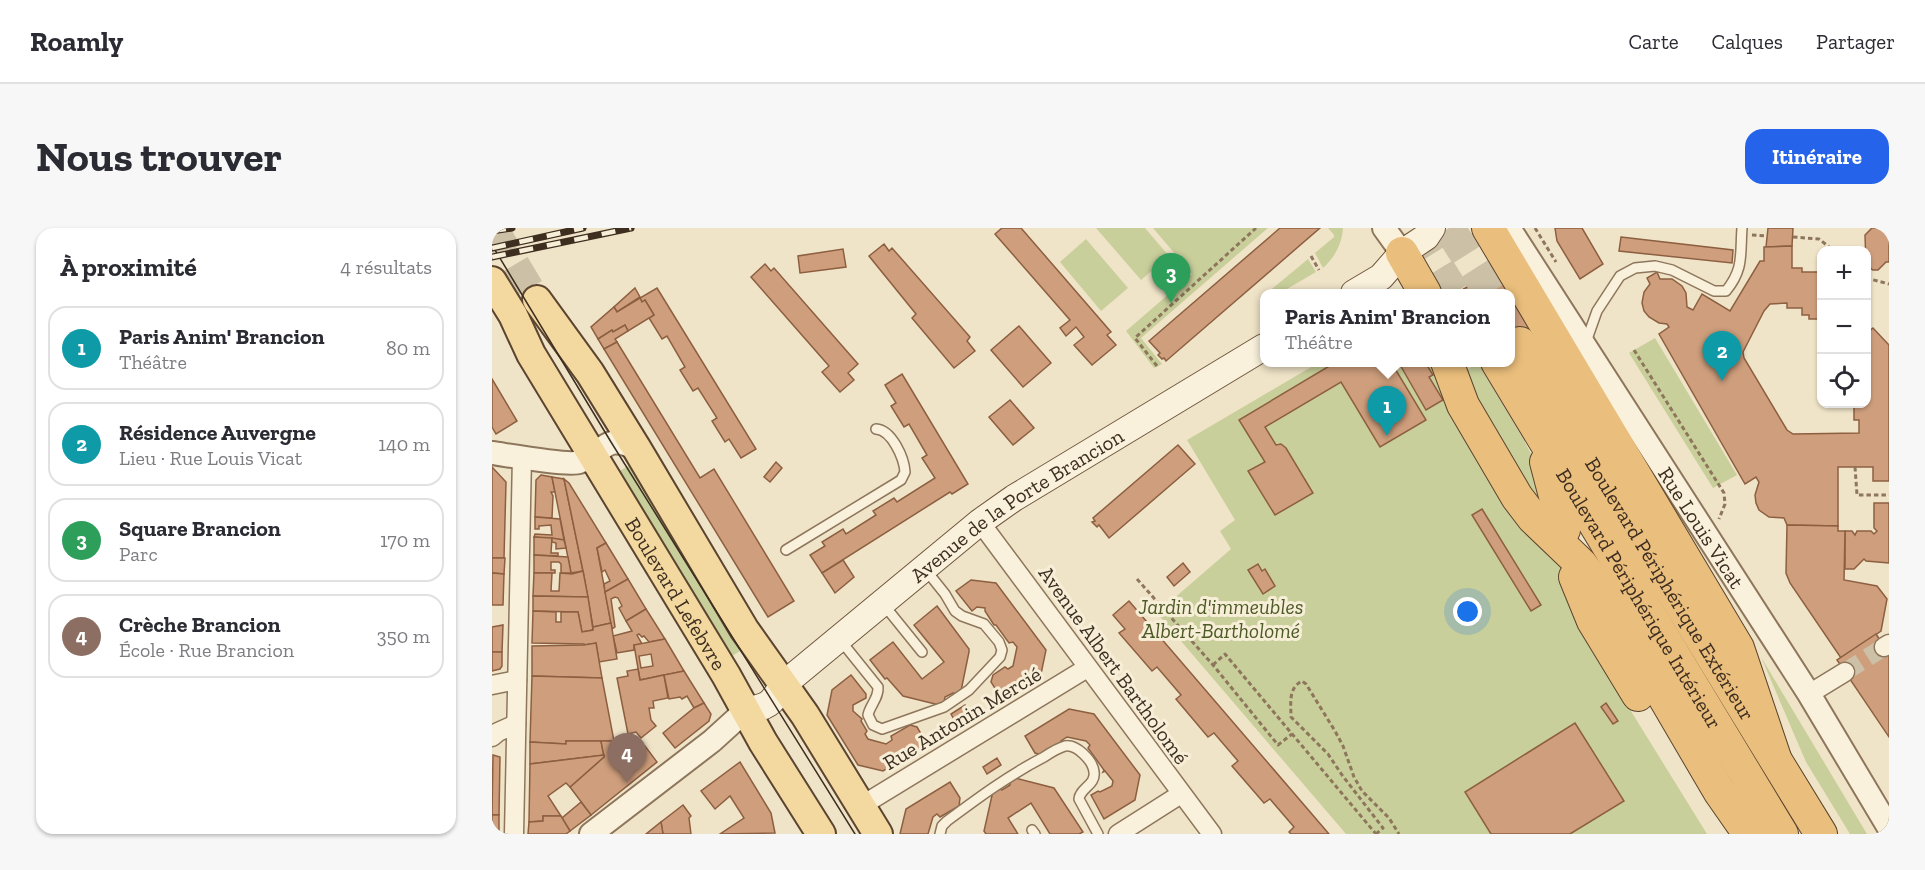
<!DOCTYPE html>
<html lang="fr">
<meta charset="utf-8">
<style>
:root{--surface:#fff;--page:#f7f7f7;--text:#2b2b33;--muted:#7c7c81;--line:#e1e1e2;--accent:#2563eb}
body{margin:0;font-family:"Zilla Slab",serif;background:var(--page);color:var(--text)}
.controls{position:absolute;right:18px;top:18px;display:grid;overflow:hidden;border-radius:12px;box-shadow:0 2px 4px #0004}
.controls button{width:54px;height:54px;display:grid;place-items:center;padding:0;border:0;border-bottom:2px solid var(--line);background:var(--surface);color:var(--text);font:30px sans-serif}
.you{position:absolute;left:976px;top:384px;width:21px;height:21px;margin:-15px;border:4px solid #fff;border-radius:50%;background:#1a73e8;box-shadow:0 0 0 9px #1a73e833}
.badge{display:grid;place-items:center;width:39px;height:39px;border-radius:50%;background:var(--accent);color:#fff;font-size:20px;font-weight:700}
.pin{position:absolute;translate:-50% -50px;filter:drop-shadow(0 2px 3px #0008)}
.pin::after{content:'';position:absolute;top:32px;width:21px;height:18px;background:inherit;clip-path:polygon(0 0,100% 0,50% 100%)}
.popup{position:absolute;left:768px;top:61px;width:255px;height:78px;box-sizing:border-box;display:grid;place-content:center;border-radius:12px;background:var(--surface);filter:drop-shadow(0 2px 4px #0005);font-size:20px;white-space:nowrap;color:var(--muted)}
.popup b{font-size:22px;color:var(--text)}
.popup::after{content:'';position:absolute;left:50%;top:100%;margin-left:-12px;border:12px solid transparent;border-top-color:var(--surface)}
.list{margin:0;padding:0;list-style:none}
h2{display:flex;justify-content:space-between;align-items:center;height:78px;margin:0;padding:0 24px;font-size:26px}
h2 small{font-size:20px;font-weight:400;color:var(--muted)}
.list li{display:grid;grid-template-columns:39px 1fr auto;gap:18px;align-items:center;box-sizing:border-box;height:84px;margin:0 12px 12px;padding:0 12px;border:2px solid var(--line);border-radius:18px}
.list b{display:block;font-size:22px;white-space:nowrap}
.list p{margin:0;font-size:20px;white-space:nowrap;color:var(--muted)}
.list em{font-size:20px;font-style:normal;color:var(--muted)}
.icon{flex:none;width:33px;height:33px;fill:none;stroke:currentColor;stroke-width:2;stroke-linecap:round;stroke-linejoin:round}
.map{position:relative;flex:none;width:1397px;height:606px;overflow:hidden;border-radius:18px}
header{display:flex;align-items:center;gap:36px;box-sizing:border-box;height:84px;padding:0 30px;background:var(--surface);border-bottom:2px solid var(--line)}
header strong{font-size:28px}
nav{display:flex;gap:33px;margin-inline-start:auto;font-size:21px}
.intro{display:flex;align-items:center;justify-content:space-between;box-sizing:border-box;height:144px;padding:0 36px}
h1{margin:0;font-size:42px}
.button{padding:15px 27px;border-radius:18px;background:var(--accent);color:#fff;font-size:21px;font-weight:700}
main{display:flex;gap:36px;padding:0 36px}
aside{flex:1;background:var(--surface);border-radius:18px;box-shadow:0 2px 4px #0004}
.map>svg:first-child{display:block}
.green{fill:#c9cf9b}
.building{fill:#cf9f7d;stroke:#8d5f41;stroke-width:1.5;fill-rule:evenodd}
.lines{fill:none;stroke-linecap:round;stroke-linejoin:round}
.minor-tunnel{stroke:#ccc0a6;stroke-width:18;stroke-dasharray:18 9;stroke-linecap:butt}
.primary-tunnel{stroke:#ccc0a6;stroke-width:28;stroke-dasharray:28 14;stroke-linecap:butt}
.trunk-tunnel{stroke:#ccc0a6;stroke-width:32;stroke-dasharray:32 16;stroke-linecap:butt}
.service-casing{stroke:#8d765c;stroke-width:12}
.minor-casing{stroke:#8d765c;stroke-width:21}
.tertiary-casing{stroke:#8d765c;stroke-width:26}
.secondary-casing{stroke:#6f573f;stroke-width:28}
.primary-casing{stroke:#5b4430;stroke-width:32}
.trunk-casing{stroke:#5b4430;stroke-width:34}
.path{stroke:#8d765c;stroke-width:3;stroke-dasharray:4.5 3;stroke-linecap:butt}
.service{stroke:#faf1dc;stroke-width:9}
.minor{stroke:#faf1dc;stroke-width:18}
.tertiary{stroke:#faf1dc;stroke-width:22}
.secondary{stroke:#faf1dc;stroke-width:26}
.primary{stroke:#f3d9a0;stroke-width:28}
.trunk{stroke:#eabe7c;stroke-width:32}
.tram{stroke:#3d2e20;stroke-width:1.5}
.rail-casing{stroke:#3d2e20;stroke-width:7}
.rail{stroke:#f7eed8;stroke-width:4.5;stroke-dasharray:14;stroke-linecap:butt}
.labels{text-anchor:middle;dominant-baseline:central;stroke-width:6;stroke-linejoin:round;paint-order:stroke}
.street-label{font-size:21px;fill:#3d2e20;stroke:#f7eed8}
.park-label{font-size:21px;font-style:italic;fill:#4d5a26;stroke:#f7eed8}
</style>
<header>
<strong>Roamly</strong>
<nav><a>Carte</a><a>Calques</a><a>Partager</a></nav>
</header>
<div class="intro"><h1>Nous trouver</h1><a class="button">Itinéraire</a></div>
<main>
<aside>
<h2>À proximité<small>4 résultats</small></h2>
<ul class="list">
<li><span class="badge" style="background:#0f9aa8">1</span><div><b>Paris Anim' Brancion</b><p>Théâtre</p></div><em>80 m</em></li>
<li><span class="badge" style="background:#0f9aa8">2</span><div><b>Résidence Auvergne</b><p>Lieu · Rue Louis Vicat</p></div><em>140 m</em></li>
<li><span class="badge" style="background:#2e9e5b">3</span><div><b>Square Brancion</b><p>Parc</p></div><em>170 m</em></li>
<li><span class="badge" style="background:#8d6e63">4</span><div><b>Crèche Brancion</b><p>École · Rue Brancion</p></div><em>350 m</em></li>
</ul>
</aside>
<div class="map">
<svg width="1397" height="606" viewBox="0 0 1397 606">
<rect width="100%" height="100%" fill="#f0e4c8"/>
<!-- green -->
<g class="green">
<polygon points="604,0 653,0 677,28 649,52"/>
<polygon points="661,0 776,0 649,110 670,136 662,140 634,103 700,46"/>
<path d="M836,0H851C850,16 843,29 831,40L823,25L842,9V7Z"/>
<polygon points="594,11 636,60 609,83 568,34"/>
<polygon points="816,31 824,44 788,65 775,65"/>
<polygon points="1163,110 1245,247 1221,260 1137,125"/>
<polygon points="826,135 937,135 955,180 1071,336 1116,446 1215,606 854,606 665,385 739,321 728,303 743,292 695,212"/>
<polygon points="986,135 1032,212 1051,250 1062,292 1041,271 978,175 973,143"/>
<polygon points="139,236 253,420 235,431 121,247"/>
<polygon points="1269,429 1375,606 1358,606 1314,534"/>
</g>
<!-- building -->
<g class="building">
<polygon points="510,0 529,0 619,104 615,107 624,117 600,137 582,117 592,109 584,99 574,108 568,100 578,92 503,6"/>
<polygon points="788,0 828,0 674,133 672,130 670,131 666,127 668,125 657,113"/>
<polygon points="1063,0 1090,0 1111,36 1088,51 1065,13"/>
<polygon points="1276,0 1301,0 1300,18 1274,19"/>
<polygon points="1380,0 1387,0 1394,6 1397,5 1397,34 1394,34 1386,42 1381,42 1374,37 1373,7"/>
<polygon points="1129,9 1241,22 1240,35 1127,23"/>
<polygon points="392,16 397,23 400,20 478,109 475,113 483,123 462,140 420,90 424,86 377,28"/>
<polygon points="1300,18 1300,40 1310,40 1310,44 1329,44 1330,40 1330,94 1328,91 1317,91 1317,87 1310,87 1310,80 1295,80 1295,75 1278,76 1272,83 1251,124 1252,130 1295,202 1301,206 1367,205 1367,192 1362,192 1362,176 1374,176 1374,106 1381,100 1397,117 1397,253 1381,253 1381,239 1346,239 1346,298 1295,297 1292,290 1277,289 1267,282 1264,275 1263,267 1267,254 1264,249 1253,256 1167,106 1177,99 1175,96 1167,95 1157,89 1152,83 1150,75 1152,64 1158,56 1155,50 1165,44 1168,51 1180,51 1190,58 1194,65 1195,79 1201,82 1210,66 1238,83 1268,33 1272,33 1272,19"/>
<polygon points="351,21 354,39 308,45 306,28"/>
<polygon points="273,36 279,43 282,40 366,136 356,145 362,152 348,164 330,144 337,138 259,49"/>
<polygon points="1003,42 1017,65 965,65"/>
<polygon points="143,60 148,69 125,84 122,79"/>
<polygon points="165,60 264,221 249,230 237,211 233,214 220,193 225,190 206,160 201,163 188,142 193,139 175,108 170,111 157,90 162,87 153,72 150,74 148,70"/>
<polygon points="1018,67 1039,101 1018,114"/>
<polygon points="148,70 150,74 153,72 162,87 136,103 133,97 121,104 120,102 106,111 99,99 122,79 125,84"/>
<polygon points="133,97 136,103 123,111 125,114 112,121 106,111 120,102 121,104"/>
<polygon points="527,98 559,135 531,159 499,122"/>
<polygon points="125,114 208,250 222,241 302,373 276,389 112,121"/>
<polygon points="844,134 899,134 934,192 888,219 849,154 773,199 784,217 789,216 794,220 821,265 783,287 756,243 773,234 747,192"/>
<polygon points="933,134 941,147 937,149 951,172 934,182 907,135"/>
<polygon points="410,146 476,256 460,266 458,264 330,345 318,327 333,318 330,314 351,301 354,306 384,287 381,283 402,270 405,274 443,250 430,230 435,227 417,196 412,199 399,178 404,175 393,157"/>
<polygon points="0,151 25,193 4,206 0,199"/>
<polygon points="518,172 542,200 521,217 497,189"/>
<polygon points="686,217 703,236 617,310 607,297 605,299 600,294 603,293 601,290"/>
<polygon points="284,234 290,240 278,254 272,249"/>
<polygon points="0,239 14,254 12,330 0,330"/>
<polygon points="49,247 60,249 63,264 59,264 61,268 60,290 43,289 44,252"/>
<polygon points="60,249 72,251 91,343 79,345"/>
<polygon points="72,251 77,255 114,315 105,320 119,395 101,399 91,343"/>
<polygon points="1382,275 1397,275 1397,335 1374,333 1372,331 1362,341 1353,341 1353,303 1360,303 1363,307 1365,303 1379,303 1382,306 1385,303 1382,300"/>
<polygon points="990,281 1049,377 1039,383 980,287"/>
<polygon points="43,289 68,291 72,312 42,309 43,306 60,307 59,297 47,298 47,301 43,301"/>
<polygon points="1295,297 1346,298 1346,303 1353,303 1352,352 1385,358 1395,371 1389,403 1349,430 1298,355 1294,345"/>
<polygon points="42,309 60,310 59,325 66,325 66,328 42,327"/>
<polygon points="60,310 72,312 74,320 64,321 64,315 60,314"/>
<polygon points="114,315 136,351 113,364 112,356 118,353 113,342 110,344 105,320"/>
<polygon points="42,327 76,329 79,345 69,345 69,336 67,334 59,334 59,342 63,342 63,345 42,345"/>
<polygon points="0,330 13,330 12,346 0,345"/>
<polygon points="351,332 362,349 343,365 330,345"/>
<polygon points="691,335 698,344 682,358 675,349"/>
<polygon points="766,336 770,343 773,341 783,358 771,366 756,342"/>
<polygon points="91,343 96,369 41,368 42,345 60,345 59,363 67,363 68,345 80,346"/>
<polygon points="0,345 12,346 11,377 0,377"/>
<polygon points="136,351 154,381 134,393 127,380 130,378 126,370 123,369 119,371 123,399 120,401 113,364"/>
<polygon points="479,352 504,355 554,422 549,446 509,470 499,454 501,447 513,439 516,441 521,438 525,419 521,414 517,415 504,397 502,397 493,383 493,380 485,379 480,383 464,363"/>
<polygon points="41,368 96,369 101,402 90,404 86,384 41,383"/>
<polygon points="637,373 837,606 799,606 797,604 802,599 778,571 772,575 740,538 746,533 722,505 716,509 684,471 689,467 665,439 660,443 627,405 633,401 621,387"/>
<polygon points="445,378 477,421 477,424 469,463 465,466 461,465 453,469 452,474 447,477 411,468 395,450 393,451 378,432 401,414 430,451 452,434 422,397"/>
<polygon points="154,381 173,411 157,414 152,408 150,409 147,406 145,407 150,416 142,417 142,422 125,425 121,408 140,403 134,393"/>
<polygon points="41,383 64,384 64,394 69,394 69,384 86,384 90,404 101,402 101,399 119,395 125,431 107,434 104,415 92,417 92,416 40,415"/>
<polygon points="11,397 10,424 0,424 0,399"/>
<polygon points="1384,406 1397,426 1397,509 1345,432"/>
<path d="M173,411L192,443L148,452L142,417ZM159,426L161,438L149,440L147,428Z"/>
<polygon points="104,415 110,450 40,448 40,418 92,417"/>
<polygon points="0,424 10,424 10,438 8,441 0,443"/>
<polygon points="146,441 148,452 172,447 176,470 161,473 162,480 157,480 159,492 164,498 149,510 144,504 136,506 125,450 136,448 135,443"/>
<polygon points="192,443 212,475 202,480 195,468 190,471 188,469 177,471 172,447"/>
<polygon points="359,447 374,466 374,470 361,477 361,483 370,491 369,493 375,503 373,506 376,511 394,516 400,512 399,508 418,497 425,499 435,516 391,543 366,537 335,487 340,462"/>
<polygon points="40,448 110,450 122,513 74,513 74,516 38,514"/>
<polygon points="212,475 219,486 217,493 183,520 171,505 202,480"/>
<polygon points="1114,475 1126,493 1121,496 1109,479"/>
<polygon points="473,477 478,484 463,493 459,486"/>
<polygon points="577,481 602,486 648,547 643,572 612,591 599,567 606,563 608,564 620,558 621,553 613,543 611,544 612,542 596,520 598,517 594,513 575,509 569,513 569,515 550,527 543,525 533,508"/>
<polygon points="1083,495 1132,573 1078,606 999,606 973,564"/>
<polygon points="74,513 109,513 112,527 38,536 38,514 74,516"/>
<polygon points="109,513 121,513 123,521 130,520 138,530 153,518 165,534 99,587 78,559 112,529"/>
<polygon points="1,527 8,529 7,587 0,587"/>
<polygon points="112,527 112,529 78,559 74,555 56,568 69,588 51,588 51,593 37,594 38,536"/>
<polygon points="505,530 509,537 495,546 491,539"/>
<polygon points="248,534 279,585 283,605 228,606 252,590 238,568 223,581 209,563"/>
<polygon points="523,550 562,560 591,604 587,606 558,606 539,575 516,590 526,606 494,606 492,603 501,563 505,560 510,562 518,557 518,552"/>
<polygon points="458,554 468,570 467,578 448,589 445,586 441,589 436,606 408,606 414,581"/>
<polygon points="89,574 99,587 78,603 70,590"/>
<polygon points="191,577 199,588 197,590 199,606 171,606 169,594"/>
<polygon points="0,587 7,587 7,602 1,606"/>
<polygon points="51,588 69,588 78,603 74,606 36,606 37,594 51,593"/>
<polygon points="169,594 171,606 154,606"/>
</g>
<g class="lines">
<!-- minor-tunnel -->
<polyline class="minor-tunnel" points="1353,444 1392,419"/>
<!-- primary-tunnel -->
<polyline class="primary-tunnel" points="2,0 45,72"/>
<!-- trunk-tunnel -->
<g class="trunk-tunnel">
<polyline points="922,0 962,65"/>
<polyline points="957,0 998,65"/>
</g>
<defs>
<g id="service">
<path d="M1094,114L1105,83L1128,48L1143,40L1163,38L1180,42L1222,63H1234C1252,41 1248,27 1250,0"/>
<path d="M294,322L409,252L413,244C412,230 400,202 384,201"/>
<polyline points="392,377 430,424"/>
<path d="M349,413L386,459C387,470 378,477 376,487L381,497L390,501L452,479L477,462L508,429L510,422L507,414L492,396L470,388L463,383L453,366L433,341"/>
<polyline points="540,602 543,606"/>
<path d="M448,606L450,598L455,593C486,570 517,547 552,529C558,525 566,520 573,518C585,516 601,533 602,544C604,557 588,560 587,571L606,606"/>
</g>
<g id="minor">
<polyline points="488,294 720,606"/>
<polyline points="1392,419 1397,416"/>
<polyline points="0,457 25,452"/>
<polyline points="1317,466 1353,444"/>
<polyline points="0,509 6,504 24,496"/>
<polyline points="369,578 595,440"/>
<polyline points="22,606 30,229"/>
<polyline points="626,606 689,566"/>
</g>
<g id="tertiary">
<polyline points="892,0 910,25"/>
<path id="s1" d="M1017,0L1317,466L1397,600"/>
<path d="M0,225C15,227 77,238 87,234C115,225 110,204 145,221"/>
<polyline points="99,606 220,513 253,483"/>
</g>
<g id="secondary">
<polyline points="862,65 889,49 910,25 934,9 940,0"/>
<path id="s2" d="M253,483C278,478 278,477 292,456L488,294L522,270L772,119"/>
</g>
<g id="primary">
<path id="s3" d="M0,53L21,87L39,126L234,447L271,514L329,606"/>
<polyline points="45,72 98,145 145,221 252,401 313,487 386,606"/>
</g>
<g id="trunk">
<polyline points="996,0 1246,420 1283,530"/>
<polyline points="910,25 933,65"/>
<path id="s4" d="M1028,115L1329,606"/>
<polyline points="955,134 971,177 1025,269 1041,290 1089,336 1114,370 1227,563 1257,606"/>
<path id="s5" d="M1005,134L1290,606"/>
<polyline points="1054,234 1072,302"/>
<polyline points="1083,349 1101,393 1146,467"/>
</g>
</defs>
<!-- service casing -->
<use href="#service" class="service-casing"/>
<!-- minor casing -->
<use href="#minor" class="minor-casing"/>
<!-- tertiary casing -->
<use href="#tertiary" class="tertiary-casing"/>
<!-- secondary casing -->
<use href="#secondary" class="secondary-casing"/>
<!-- primary casing -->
<use href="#primary" class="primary-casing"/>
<!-- trunk casing -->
<use href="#trunk" class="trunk-casing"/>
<!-- path -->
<g class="path">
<polyline points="1043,0 1064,34"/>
<polyline points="1260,7 1275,8"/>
<polyline points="1301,9 1327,11 1341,22"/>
<polyline points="819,28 827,42"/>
<polyline points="1374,50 1397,56"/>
<polyline points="1142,122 1232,265 1233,276 1227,291"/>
<polyline points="665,138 643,110 764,0"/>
<polyline points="1363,239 1365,267 1397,267"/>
<polyline points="645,351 721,437 786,517 800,506"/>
<polyline points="721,437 733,426 884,606"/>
<path d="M884,606L891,600L850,547L836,526L799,489C799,475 796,460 810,453L814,456L843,503L851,518L862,549L870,563L897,590L907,606"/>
</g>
<!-- service -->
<use href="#service" class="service"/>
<!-- minor -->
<use href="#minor" class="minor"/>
<!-- tertiary -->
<use href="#tertiary" class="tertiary"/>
<!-- secondary -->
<use href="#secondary" class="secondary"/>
<!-- primary -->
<use href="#primary" class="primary"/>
<!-- trunk -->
<use href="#trunk" class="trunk"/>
<!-- tram -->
<polyline class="tram" points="0,17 119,214 363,606"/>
<defs>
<g id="rail">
<polyline points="0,3 20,0"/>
<polyline points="0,20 91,0"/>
<polyline points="0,29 139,0"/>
</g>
</defs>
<!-- rail casing -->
<use href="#rail" class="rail-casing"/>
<!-- rail -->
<use href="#rail" class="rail"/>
</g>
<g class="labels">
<!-- street labels -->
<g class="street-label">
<text stroke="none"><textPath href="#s2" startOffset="344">Avenue de la Porte Brancion</textPath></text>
<text stroke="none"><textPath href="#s1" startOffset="356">Rue Louis Vicat</textPath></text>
<text stroke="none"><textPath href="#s4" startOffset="288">Boulevard Périphérique Extérieur</textPath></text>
<text stroke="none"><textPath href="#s3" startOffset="363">Boulevard Lefebvre</textPath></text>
<text stroke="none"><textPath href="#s5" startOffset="276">Boulevard Périphérique Intérieur</textPath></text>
<text transform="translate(622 437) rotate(54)">Avenue Albert Bartholomé</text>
<text transform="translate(470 490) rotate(-31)">Rue Antonin Mercié</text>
</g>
<!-- park labels -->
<g class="park-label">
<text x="729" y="378">Jardin d'immeubles<tspan x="729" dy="24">Albert-Bartholomé</tspan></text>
</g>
</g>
</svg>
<div class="controls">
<button>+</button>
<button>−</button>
<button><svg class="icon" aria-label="locate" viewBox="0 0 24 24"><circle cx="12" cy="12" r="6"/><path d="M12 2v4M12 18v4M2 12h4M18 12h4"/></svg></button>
</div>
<div class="you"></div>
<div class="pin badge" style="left:895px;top:208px;background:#0f9aa8">1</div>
<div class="popup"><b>Paris Anim' Brancion</b>Théâtre</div>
<div class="pin badge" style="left:1230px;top:153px;background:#0f9aa8">2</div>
<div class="pin badge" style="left:679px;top:75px;background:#2e9e5b">3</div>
<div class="pin badge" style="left:135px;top:555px;background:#8d6e63">4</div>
</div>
</main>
